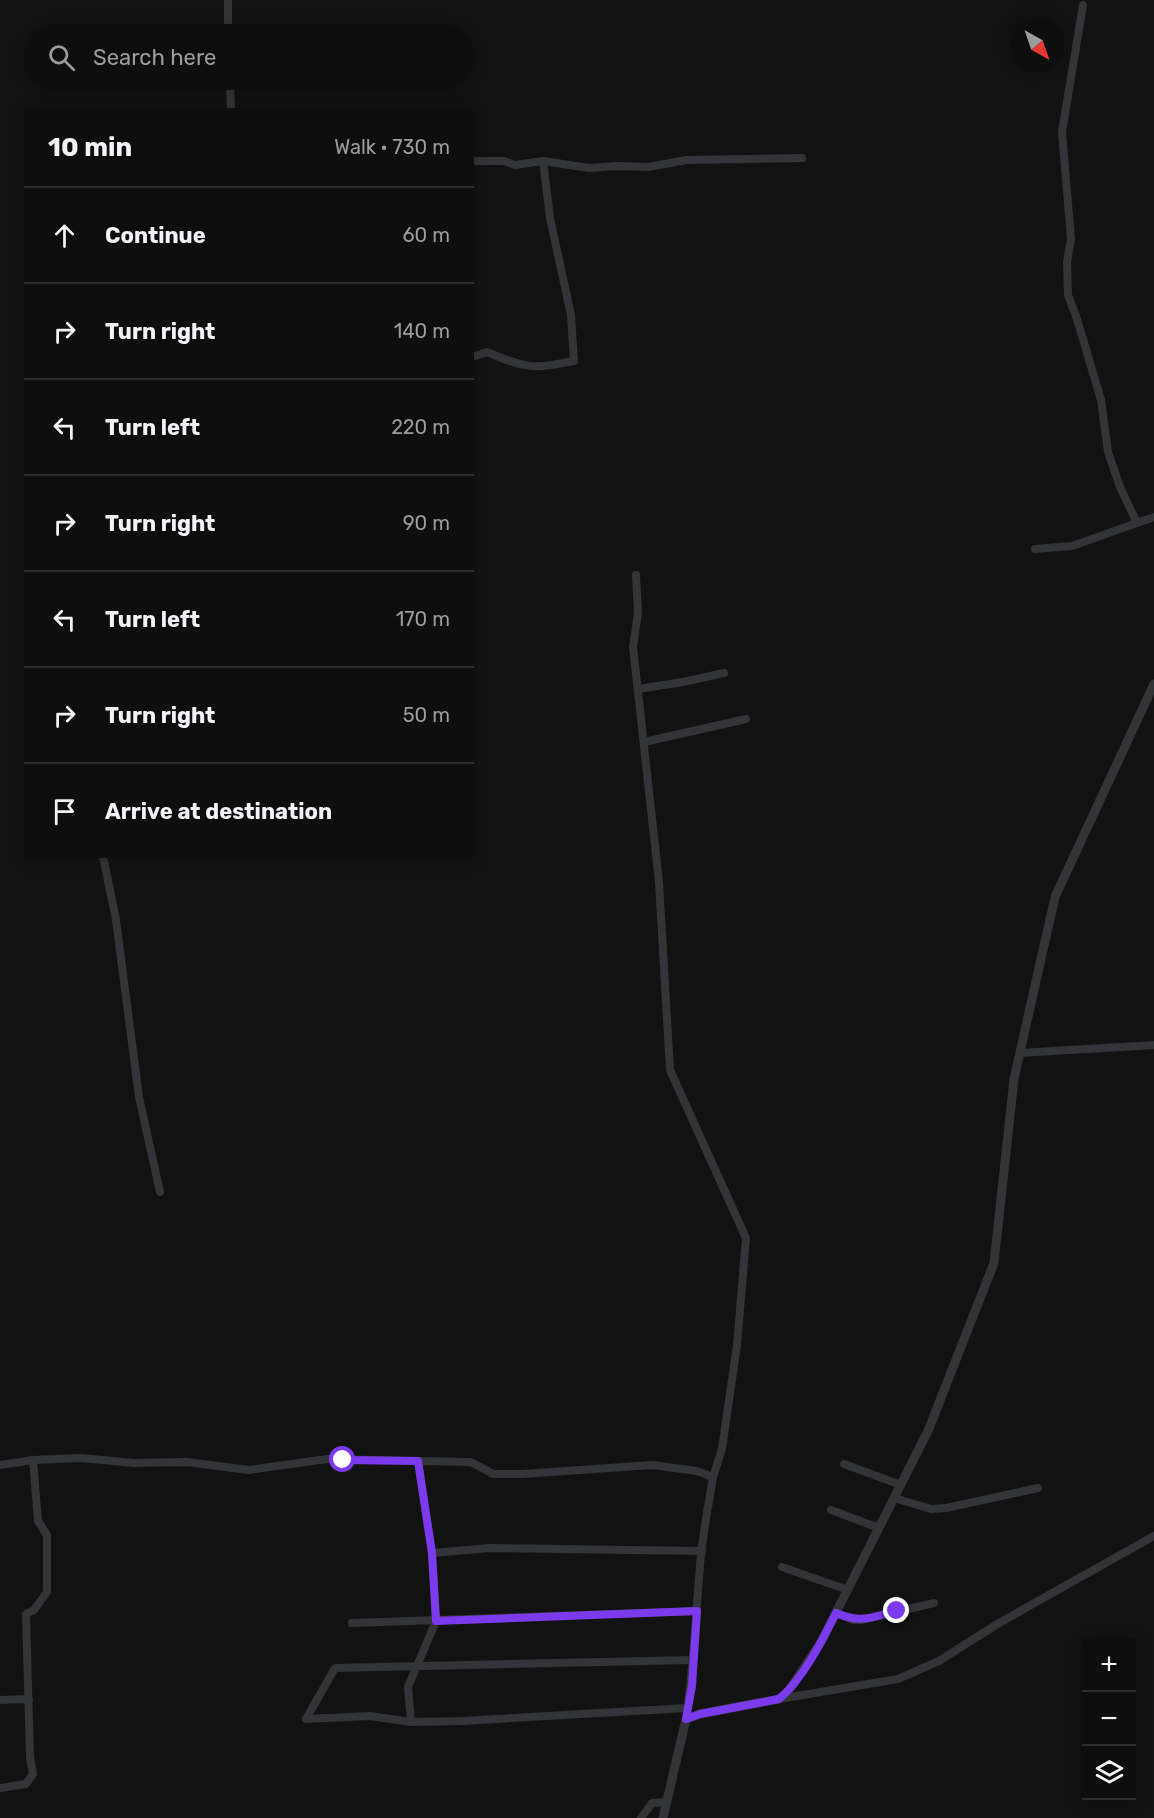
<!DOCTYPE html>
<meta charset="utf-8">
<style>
:root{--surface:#0e0e0e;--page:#171717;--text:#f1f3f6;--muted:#9b9c9e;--line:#2e2e2e}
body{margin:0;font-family:Rubik,sans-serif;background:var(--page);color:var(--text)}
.controls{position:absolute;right:18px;bottom:18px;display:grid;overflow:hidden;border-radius:0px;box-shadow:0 3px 15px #0003}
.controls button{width:54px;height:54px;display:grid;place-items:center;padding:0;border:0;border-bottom:2px solid var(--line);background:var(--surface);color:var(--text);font:30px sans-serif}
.compass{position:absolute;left:1010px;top:18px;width:54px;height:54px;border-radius:50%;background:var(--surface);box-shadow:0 3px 15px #0003;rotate:140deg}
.stop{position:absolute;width:18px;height:18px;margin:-14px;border:4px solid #7c3aed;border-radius:50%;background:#fff}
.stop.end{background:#7c3aed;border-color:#fff;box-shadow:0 2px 6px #0008}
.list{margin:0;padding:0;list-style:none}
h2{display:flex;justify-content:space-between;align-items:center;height:78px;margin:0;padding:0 24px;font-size:26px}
h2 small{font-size:20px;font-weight:400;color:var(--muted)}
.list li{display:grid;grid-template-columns:39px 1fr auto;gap:18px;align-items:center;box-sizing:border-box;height:96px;padding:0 24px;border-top:2px solid var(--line)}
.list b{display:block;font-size:22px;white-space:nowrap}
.list em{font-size:20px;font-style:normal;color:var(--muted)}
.icon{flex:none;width:33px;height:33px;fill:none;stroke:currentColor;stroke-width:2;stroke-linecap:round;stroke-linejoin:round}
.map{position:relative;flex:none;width:1154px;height:1818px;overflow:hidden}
.search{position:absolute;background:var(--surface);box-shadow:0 3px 15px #0003;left:24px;top:24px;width:450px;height:66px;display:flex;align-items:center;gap:15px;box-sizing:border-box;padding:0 21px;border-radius:33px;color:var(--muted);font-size:22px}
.panel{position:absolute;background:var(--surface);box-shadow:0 3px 15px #0003;left:24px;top:108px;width:450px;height:750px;border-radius:0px}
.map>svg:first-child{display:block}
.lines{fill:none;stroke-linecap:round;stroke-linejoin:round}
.minor{stroke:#333438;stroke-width:8}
.tertiary{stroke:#333438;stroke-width:9}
.route{stroke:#7c3aed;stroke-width:8}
</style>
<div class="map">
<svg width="1154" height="1818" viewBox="0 0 1154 1818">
<rect width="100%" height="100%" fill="#121213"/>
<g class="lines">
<!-- minor -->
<g class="minor">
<polyline points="228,0 228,34"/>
<polyline points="1083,5 1062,132 1071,239 1067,262 1068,295 1077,319 1101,400 1108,452 1120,487 1137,523 1154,517"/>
<polyline points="230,80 231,110"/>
<polyline points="472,161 504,161 515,165 543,161 589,168 616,166 648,167 687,160 802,158"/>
<path d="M472,357L487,352C527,369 532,369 574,361L571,315L550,218L543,161"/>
<polyline points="1035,549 1072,546 1137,523"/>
<polyline points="636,575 638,613 633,647 659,882 670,1070 746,1238 737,1345 722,1449 713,1477"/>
<polyline points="638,689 683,682 724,673"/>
<polyline points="644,742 746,719"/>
<polyline points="103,856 116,920 139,1097 160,1192"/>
<polyline points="1020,1053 1154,1045"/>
<polyline points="844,1464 901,1485"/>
<path d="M0,1465L33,1460L81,1458L134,1463L187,1462L249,1470L327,1459L471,1462L493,1474H522L652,1465L697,1471L713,1477C709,1502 704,1528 701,1554C696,1609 694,1664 686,1719"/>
<polyline points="894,1498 931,1509 946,1508 1038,1488"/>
<polyline points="831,1510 879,1528"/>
<polyline points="432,1553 490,1548 702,1551"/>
<polyline points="782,1567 848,1590"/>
<polyline points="836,1613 853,1620 861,1620 934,1603"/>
<polyline points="352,1623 697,1611"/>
<polyline points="779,1699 898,1679 939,1661 999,1623 1154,1536"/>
<polyline points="0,1700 29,1699"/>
<polyline points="306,1719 335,1668 692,1660"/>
<polyline points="306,1719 370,1716 411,1722 462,1721 687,1708"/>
<polyline points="411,1722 408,1687 436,1621 432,1553 418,1461"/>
<polyline points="0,1788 26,1784 33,1774 30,1758 26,1614 34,1610 47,1592 47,1535 38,1521 33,1460"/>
<polyline points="641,1818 652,1803 667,1802"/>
</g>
<!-- tertiary -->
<polyline class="tertiary" points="663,1818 686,1719 700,1714 779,1699 788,1692 821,1642 928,1431 994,1263 1014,1079 1055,897 1154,684"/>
</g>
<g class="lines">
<!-- route -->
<path class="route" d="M343,1460L418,1461L432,1553L436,1621L697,1611L692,1686L686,1719L700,1714L779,1699C803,1679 822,1641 836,1613C862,1624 871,1617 897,1611"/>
</g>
</svg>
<div class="controls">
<button>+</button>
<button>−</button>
<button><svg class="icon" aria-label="layers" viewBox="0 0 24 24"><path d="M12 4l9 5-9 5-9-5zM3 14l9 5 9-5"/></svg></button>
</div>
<svg class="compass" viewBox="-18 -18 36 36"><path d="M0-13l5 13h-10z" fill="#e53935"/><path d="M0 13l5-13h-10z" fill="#9b9c9e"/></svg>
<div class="stop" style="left:343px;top:1460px"></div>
<div class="stop end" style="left:897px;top:1611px"></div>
<div class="search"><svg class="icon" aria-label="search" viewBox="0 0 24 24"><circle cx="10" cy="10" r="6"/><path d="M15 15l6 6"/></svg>Search here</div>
<section class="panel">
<h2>10 min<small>Walk · 730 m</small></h2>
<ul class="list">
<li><svg class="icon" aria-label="ahead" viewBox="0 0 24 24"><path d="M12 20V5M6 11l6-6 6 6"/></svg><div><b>Continue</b></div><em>60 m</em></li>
<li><svg class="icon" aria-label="right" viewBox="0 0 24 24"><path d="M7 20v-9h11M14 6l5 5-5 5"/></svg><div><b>Turn right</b></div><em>140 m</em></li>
<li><svg class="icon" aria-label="left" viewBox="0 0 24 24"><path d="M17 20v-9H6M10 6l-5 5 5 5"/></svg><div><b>Turn left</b></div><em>220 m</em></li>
<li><svg class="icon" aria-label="right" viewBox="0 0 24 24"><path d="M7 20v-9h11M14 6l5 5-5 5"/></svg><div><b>Turn right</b></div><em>90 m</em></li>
<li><svg class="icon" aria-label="left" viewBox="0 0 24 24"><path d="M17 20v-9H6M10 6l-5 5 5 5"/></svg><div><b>Turn left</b></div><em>170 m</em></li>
<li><svg class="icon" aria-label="right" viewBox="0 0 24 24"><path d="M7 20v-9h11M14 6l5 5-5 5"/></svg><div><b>Turn right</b></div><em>50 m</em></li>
<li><svg class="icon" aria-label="arrive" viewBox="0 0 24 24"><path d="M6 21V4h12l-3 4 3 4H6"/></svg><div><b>Arrive at destination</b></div></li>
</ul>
</section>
</div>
